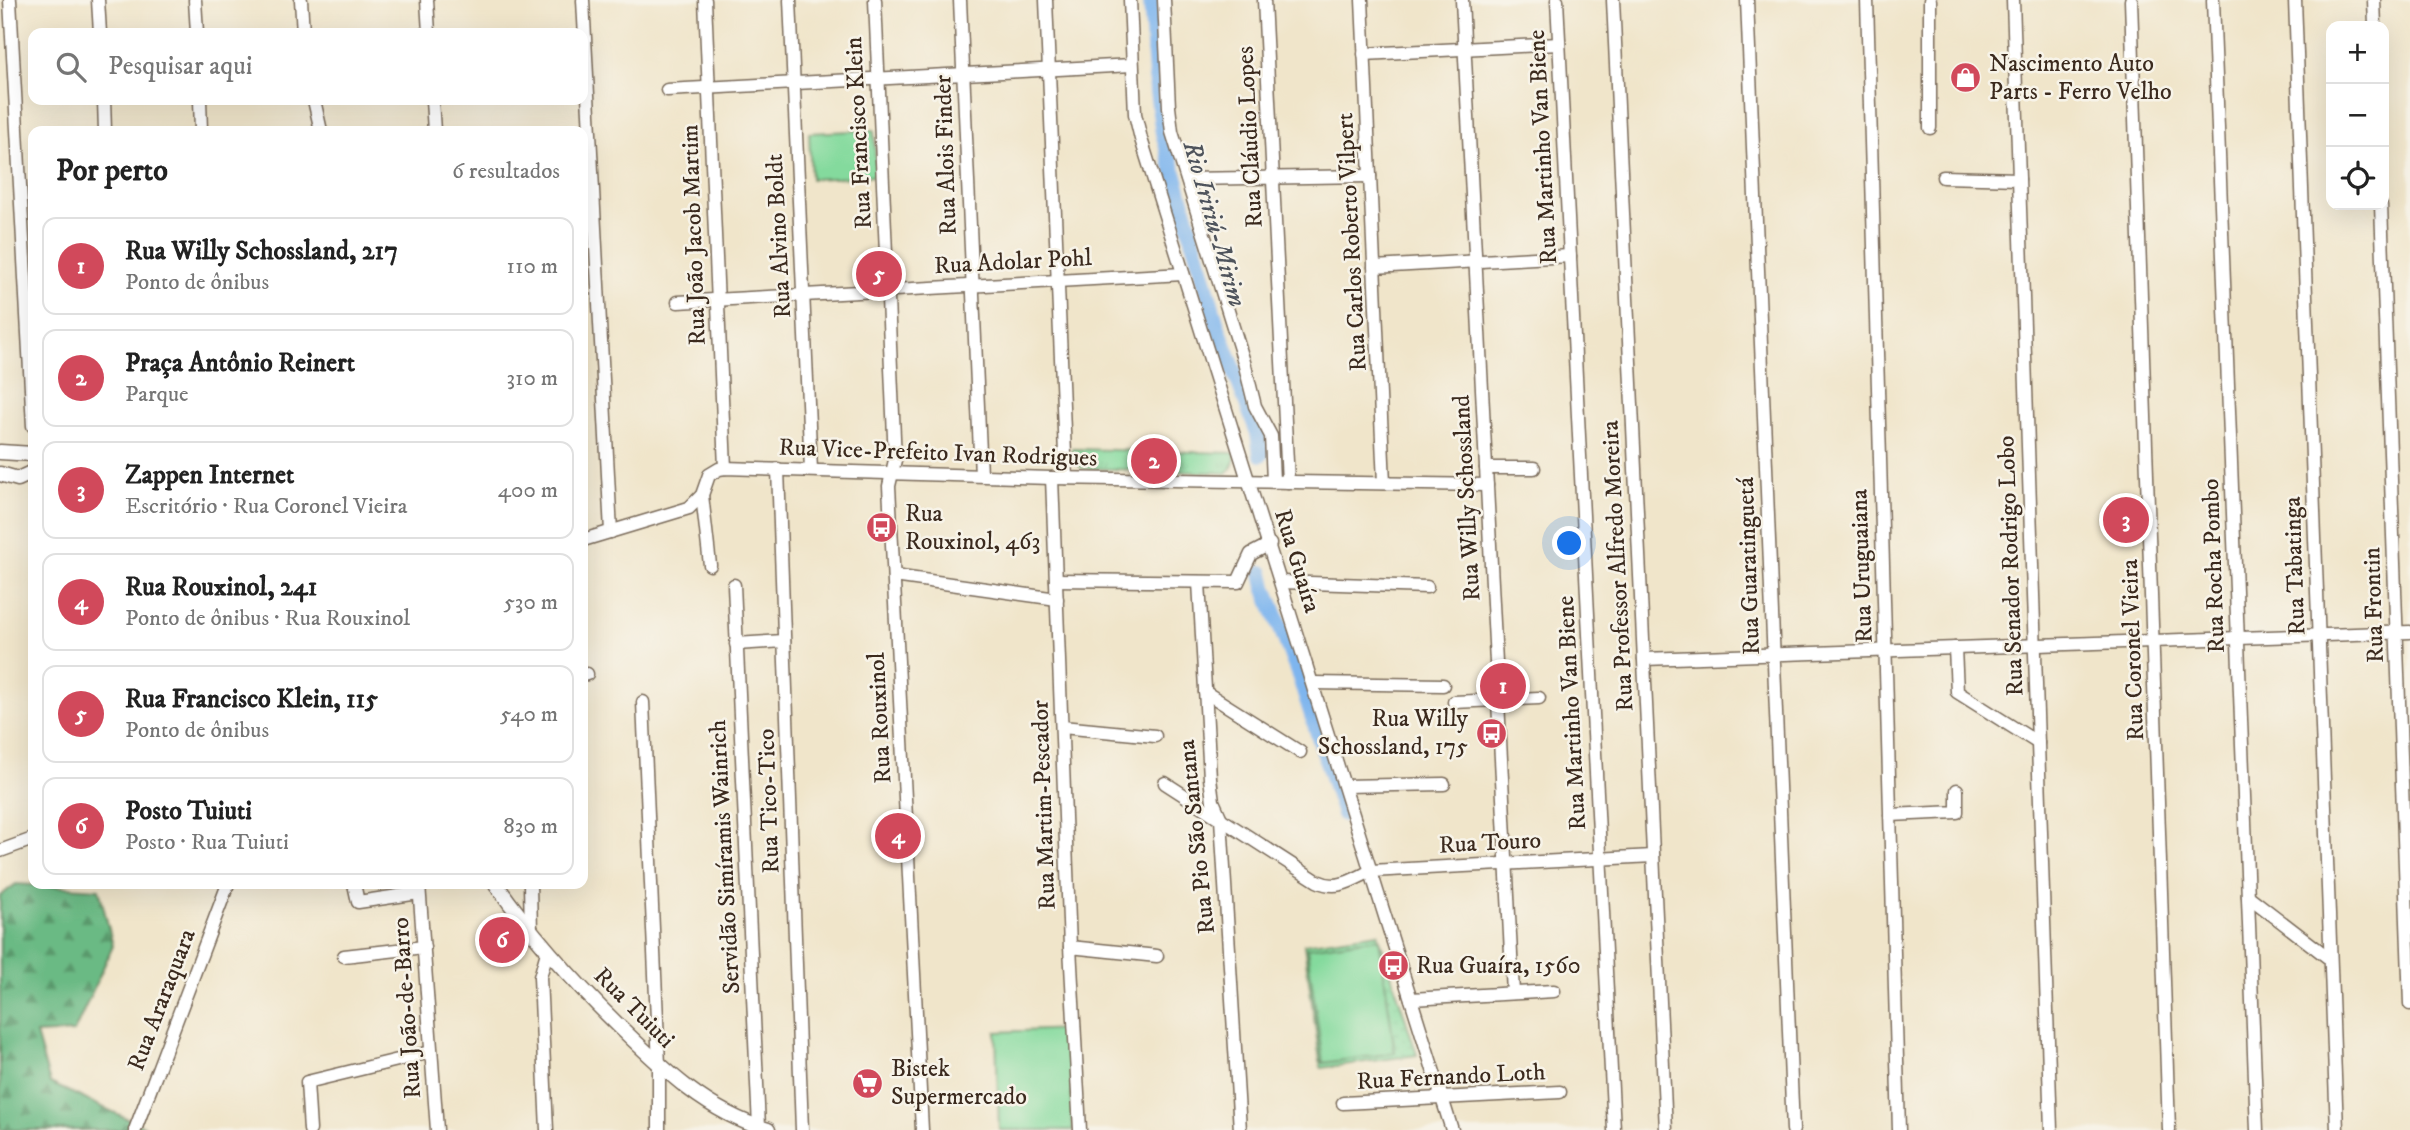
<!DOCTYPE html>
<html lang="pt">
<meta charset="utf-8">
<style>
:root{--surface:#fff;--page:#f6f6f6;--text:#222;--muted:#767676;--line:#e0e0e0;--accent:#d1495b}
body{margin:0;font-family:"IM FELL DW Pica",serif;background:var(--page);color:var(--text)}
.controls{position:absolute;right:21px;top:21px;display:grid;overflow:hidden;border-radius:14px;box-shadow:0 7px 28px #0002}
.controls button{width:63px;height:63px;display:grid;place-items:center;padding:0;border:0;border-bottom:2px solid var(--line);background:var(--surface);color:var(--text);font:35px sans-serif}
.you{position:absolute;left:1570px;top:544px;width:24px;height:24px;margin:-18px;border:5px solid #fff;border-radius:50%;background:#1a73e8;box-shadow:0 0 0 10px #1a73e833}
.badge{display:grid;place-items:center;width:46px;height:46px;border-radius:50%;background:var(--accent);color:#fff;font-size:23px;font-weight:700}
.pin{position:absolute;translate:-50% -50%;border:4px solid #fff;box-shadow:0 2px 7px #0006}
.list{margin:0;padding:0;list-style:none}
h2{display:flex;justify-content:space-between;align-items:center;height:91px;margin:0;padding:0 28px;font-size:30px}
h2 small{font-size:23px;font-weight:400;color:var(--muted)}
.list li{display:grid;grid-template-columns:46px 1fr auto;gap:21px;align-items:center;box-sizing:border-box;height:98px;margin:0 14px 14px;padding:0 14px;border:2px solid var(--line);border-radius:14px}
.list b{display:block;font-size:26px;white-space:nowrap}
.list p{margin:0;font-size:23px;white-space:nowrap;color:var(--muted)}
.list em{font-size:23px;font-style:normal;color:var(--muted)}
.icon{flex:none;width:38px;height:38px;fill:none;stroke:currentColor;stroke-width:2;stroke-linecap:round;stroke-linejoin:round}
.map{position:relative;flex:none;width:2410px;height:1130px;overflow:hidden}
.search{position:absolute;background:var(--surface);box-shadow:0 7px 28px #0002;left:28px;top:28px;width:560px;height:77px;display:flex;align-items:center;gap:18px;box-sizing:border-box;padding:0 24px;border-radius:14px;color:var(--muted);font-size:26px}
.panel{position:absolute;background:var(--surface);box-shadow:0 7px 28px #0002;left:28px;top:126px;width:560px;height:763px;border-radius:14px}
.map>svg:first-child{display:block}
.grass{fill:url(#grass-dots);stroke:#60825e;stroke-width:2}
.forest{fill:url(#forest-firs);stroke:#537251;stroke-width:2}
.park{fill:url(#park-tufts);stroke:#60825e;stroke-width:2}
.garden{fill:#84da9d;stroke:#60825e;stroke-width:2}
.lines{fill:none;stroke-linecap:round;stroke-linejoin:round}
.river{stroke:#7eb5ee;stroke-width:16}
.minor-casing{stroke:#7a6b5a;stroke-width:15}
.major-casing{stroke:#7a6b5a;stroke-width:17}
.minor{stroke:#fff;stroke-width:12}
.major{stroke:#fff;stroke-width:14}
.labels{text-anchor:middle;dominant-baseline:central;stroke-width:5;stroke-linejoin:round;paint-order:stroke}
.poi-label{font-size:24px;fill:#3b2a1e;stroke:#f7f3e8;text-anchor:start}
.street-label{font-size:24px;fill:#3b2a1e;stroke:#f7f3e8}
.water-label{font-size:26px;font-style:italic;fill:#4f545c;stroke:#f7f3e8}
</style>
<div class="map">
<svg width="2410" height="1130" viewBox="0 0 2410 1130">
<defs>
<pattern id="grass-dots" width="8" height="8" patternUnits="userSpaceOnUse" patternTransform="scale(1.75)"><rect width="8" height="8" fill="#84da9d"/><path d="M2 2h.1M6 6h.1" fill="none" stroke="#73bb87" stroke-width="1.8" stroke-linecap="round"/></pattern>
<pattern id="forest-firs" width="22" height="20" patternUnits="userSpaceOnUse" patternTransform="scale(1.75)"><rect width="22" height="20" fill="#6bba84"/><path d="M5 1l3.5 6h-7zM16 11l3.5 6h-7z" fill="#59976b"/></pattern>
<pattern id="park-tufts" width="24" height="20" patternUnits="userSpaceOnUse" patternTransform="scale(1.75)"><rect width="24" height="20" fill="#84da9d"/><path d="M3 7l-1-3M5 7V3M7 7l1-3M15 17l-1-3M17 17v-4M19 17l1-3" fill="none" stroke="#73bb87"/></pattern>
</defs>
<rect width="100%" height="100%" fill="#f7f3e8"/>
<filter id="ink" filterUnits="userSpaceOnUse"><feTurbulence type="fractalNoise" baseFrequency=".0143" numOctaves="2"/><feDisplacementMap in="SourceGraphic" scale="14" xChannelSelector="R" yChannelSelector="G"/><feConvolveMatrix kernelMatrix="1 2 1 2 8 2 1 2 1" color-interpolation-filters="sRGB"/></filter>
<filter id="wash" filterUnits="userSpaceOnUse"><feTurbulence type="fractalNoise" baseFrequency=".00686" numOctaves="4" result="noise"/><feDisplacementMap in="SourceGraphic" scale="28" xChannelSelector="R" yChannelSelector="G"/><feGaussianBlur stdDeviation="1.57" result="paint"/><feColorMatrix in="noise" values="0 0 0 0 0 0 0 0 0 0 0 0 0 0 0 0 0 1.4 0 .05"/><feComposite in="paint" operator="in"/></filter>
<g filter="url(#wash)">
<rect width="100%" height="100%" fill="#f0e5ca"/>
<!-- grass -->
<polygon class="grass" points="1378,933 1417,1055 1321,1068 1304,944"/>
<!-- forest -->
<polygon class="forest" points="16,884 99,889 113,946 74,1032 36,1034 50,1083 152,1130 0,1130 0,896"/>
<!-- park -->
<path class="park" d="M1072,449L1235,453C1235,462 1233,467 1227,473L1082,468L1073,461Z"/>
<!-- garden -->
<g class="garden">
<polygon points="874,130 876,176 811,179 809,133"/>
<polygon points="1379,938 1395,1053 1323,1063 1307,948"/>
<polygon points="1069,1029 1073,1130 999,1130 996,1032"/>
</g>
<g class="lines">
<!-- river -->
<g class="river">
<polyline points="1151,0 1157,91 1163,133 1217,325 1258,433 1261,454"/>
<polyline points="1262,573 1265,587 1300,678 1344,814"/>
</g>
</g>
</g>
<g filter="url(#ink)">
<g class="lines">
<defs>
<g id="minor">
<polyline points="10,0 33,426"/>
<polyline points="98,0 100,33"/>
<polyline points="195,0 197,33"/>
<polyline points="301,0 303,33"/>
<polyline points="427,0 429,33"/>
<polyline points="583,0 611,532"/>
<polyline points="705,0 725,468"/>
<polyline points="790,0 811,470"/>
<polyline points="875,0 895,460 889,486 922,1130"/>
<polyline points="960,0 981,475"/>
<polyline points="1046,0 1066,478"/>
<polyline points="1130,0 1135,114 1141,139 1452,1130"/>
<polyline points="1164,0 1169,107 1172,132 1244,362 1255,406 1271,436 1273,481"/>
<polyline points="1264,0 1288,482"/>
<polyline points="1362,0 1384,483"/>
<polyline points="1462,0 1513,993"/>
<polyline points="1557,0 1614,1130"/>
<polyline points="1613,0 1666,1130"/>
<polyline points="1747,0 1793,1130"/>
<polyline points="1867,0 1899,1130"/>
<polyline points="2013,0 2051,1130"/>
<polyline points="2131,0 2169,1130"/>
<polyline points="2213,0 2257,1130"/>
<polyline points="2295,0 2337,1130"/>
<polyline points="2374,0 2375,26"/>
<polyline points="1364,54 1559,44"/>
<polyline points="667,90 1132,65"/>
<polyline points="104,100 105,131"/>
<polyline points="200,100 201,131"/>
<polyline points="314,100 321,131"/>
<polyline points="432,100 434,131"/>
<polyline points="1930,128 1930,0"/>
<polyline points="1943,177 2019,179"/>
<polyline points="1187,179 1370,176"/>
<polyline points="2381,205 2410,1004"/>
<polyline points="1374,267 1570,256"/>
<polyline points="678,302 1183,274"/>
<polyline points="1486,468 1534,468"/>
<polyline points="778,469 802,1130"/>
<polyline points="1052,478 1070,947 1080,1130"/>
<polyline points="702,495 710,565"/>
<polyline points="583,540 689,508 702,495 709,475 719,469 725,468 1052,478 1487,485"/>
<polyline points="894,576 1057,599"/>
<polyline points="1056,580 1238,582 1251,554 1270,544"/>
<polyline points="1199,582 1210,778 1213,801 1221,819 1240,1130"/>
<polyline points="1281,582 1427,587"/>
<polyline points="734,585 759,1127"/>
<polyline points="736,644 784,641"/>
<polyline points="1955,648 1957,692 2038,743"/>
<polyline points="1644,659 2410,632"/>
<polyline points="583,675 587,674"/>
<polyline points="1313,683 1443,685"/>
<polyline points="1205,692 1300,752"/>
<polyline points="643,702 659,1065 659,1130"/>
<polyline points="1454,702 1539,698"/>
<polyline points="1062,727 1155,736"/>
<path d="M1165,783L1317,881C1338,891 1352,880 1371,871L1653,856"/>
<polyline points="1345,786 1444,784"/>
<polyline points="1890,815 1957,812 1957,790"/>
<polyline points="0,851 33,839"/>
<polyline points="354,884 358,902 419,893"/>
<polyline points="419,884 437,1130"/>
<polyline points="530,884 531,933"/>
<polyline points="2248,896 2330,959"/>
<polyline points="1070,947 1157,956"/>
<polyline points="344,956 424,947"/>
<polyline points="1411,999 1554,991"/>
<polyline points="1343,1103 1560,1092"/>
<polyline points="135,1130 228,884"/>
<polyline points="310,1130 307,1082 431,1052"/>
<polyline points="547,1130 540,977 547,952"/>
</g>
<g id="major">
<polyline points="0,452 33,454"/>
<polyline points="0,474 18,479 33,472"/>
<path d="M496,884C532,936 574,982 619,1026C664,1070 707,1112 768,1130"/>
</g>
</defs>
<!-- minor casing -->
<use href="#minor" class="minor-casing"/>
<!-- major casing -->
<use href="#major" class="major-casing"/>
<!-- minor -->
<use href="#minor" class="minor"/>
<!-- major -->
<use href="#major" class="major"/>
</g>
</g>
<!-- icons -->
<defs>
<symbol id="shop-disc" viewBox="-11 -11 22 22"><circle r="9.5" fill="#d1495b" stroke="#f7f3e8"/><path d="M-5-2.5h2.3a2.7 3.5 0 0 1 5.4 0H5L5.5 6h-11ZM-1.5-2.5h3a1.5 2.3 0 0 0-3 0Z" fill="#fff"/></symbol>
<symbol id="bus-disc" viewBox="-11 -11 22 22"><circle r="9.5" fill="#d1495b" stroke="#f7f3e8"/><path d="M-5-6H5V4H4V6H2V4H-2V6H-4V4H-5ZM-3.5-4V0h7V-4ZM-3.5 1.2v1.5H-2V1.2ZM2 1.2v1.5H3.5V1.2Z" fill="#fff"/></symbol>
<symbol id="supermarket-disc" viewBox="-11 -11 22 22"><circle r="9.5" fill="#d1495b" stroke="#f7f3e8"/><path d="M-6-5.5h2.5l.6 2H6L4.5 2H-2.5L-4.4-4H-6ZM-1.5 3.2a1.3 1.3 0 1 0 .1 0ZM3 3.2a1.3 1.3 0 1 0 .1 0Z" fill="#fff"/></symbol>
</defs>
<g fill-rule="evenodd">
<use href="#shop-disc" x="1948" y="60" width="35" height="35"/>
<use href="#bus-disc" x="864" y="510" width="35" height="35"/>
<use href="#bus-disc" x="1474" y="716" width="35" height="35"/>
<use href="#bus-disc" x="1376" y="948" width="35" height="35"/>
<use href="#supermarket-disc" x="850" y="1066" width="35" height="35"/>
</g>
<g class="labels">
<!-- poi labels -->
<g class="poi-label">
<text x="1989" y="64">Nascimento Auto<tspan x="1989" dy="28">Parts - Ferro Velho</tspan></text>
<text x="905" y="514">Rua<tspan x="905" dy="28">Rouxinol, 463</tspan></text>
<text x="1468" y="719" text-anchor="end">Rua Willy<tspan x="1468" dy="28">Schossland, 175</tspan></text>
<text x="1416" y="966">Rua Guaíra, 1560</text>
<text x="891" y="1069">Bistek<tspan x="891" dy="28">Supermercado</tspan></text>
</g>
<!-- street labels -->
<g class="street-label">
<text transform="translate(859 133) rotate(-93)">Rua Francisco Klein</text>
<text transform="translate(1250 137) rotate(-93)">Rua Cláudio Lopes</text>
<text transform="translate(1543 147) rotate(-93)">Rua Martinho Van Biene</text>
<text transform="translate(946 155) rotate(-92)">Rua Alois Finder</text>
<text transform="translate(694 235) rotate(-92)">Rua João Jacob Martim</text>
<text transform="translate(779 236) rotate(-93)">Rua Alvino Boldt</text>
<text transform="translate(1352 242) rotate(-93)">Rua Carlos Roberto Vilpert</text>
<text transform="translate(1013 262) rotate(-3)">Rua Adolar Pohl</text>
<text transform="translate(938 453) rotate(2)">Rua Vice-Prefeito Ivan Rodrigues</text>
<text transform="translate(1467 498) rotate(-93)">Rua Willy Schossland</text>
<text transform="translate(1297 561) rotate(73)">Rua Guaíra</text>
<text transform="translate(1618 566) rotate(-93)">Rua Professor Alfredo Moreira</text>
<text transform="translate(1749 566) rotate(-92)">Rua Guaratinguetá</text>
<text transform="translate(1862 566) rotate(-92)">Rua Uruguaiana</text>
<text transform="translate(2011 566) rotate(-92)">Rua Senador Rodrigo Lobo</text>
<text transform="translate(2214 566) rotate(-92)">Rua Rocha Pombo</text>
<text transform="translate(2295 566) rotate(-92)">Rua Tabatinga</text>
<text transform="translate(2374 605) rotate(-92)">Rua Frontin</text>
<text transform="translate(2133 650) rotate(-92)">Rua Coronel Vieira</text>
<text transform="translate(1572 713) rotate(-93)">Rua Martinho Van Biene</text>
<text transform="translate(880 718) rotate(-93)">Rua Rouxinol</text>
<text transform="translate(769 801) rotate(-92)">Rua Tico-Tico</text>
<text transform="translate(1044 805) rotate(-92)">Rua Martim-Pescador</text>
<text transform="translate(1197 837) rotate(-96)">Rua Pio São Santana</text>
<text transform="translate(1490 843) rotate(-3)">Rua Touro</text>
<text transform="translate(725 857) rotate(-93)">Servidão Simíramis Wainrich</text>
<text transform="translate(162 1000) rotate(-69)">Rua Araraquara</text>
<text transform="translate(407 1008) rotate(-94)">Rua João-de-Barro</text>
<text transform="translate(634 1008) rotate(45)">Rua Tuiuti</text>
<text transform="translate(1451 1077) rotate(-3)">Rua Fernando Loth</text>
</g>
<!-- water labels -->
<g class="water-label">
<text transform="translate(1214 224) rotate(74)">Rio Iririú-Mirim</text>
</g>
</g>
</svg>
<div class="controls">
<button>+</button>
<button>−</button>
<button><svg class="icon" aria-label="locate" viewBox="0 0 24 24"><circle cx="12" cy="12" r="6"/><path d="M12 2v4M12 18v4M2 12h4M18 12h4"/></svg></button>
</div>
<div class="you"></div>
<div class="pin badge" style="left:1503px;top:686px">1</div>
<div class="pin badge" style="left:1154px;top:461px">2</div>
<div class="pin badge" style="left:2126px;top:520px">3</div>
<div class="pin badge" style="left:898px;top:836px">4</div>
<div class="pin badge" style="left:879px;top:274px">5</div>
<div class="pin badge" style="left:502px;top:940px">6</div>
<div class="search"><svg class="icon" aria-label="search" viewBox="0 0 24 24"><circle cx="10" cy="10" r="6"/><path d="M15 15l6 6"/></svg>Pesquisar aqui</div>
<section class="panel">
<h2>Por perto<small>6 resultados</small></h2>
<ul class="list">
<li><span class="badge">1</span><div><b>Rua Willy Schossland, 217</b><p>Ponto de ônibus</p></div><em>110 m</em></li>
<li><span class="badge">2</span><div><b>Praça Antônio Reinert</b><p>Parque</p></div><em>310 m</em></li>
<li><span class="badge">3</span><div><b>Zappen Internet</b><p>Escritório · Rua Coronel Vieira</p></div><em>400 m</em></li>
<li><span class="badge">4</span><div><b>Rua Rouxinol, 241</b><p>Ponto de ônibus · Rua Rouxinol</p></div><em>530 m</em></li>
<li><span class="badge">5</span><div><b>Rua Francisco Klein, 115</b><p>Ponto de ônibus</p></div><em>540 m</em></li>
<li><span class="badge">6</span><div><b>Posto Tuiuti</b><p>Posto · Rua Tuiuti</p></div><em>830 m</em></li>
</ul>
</section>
</div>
